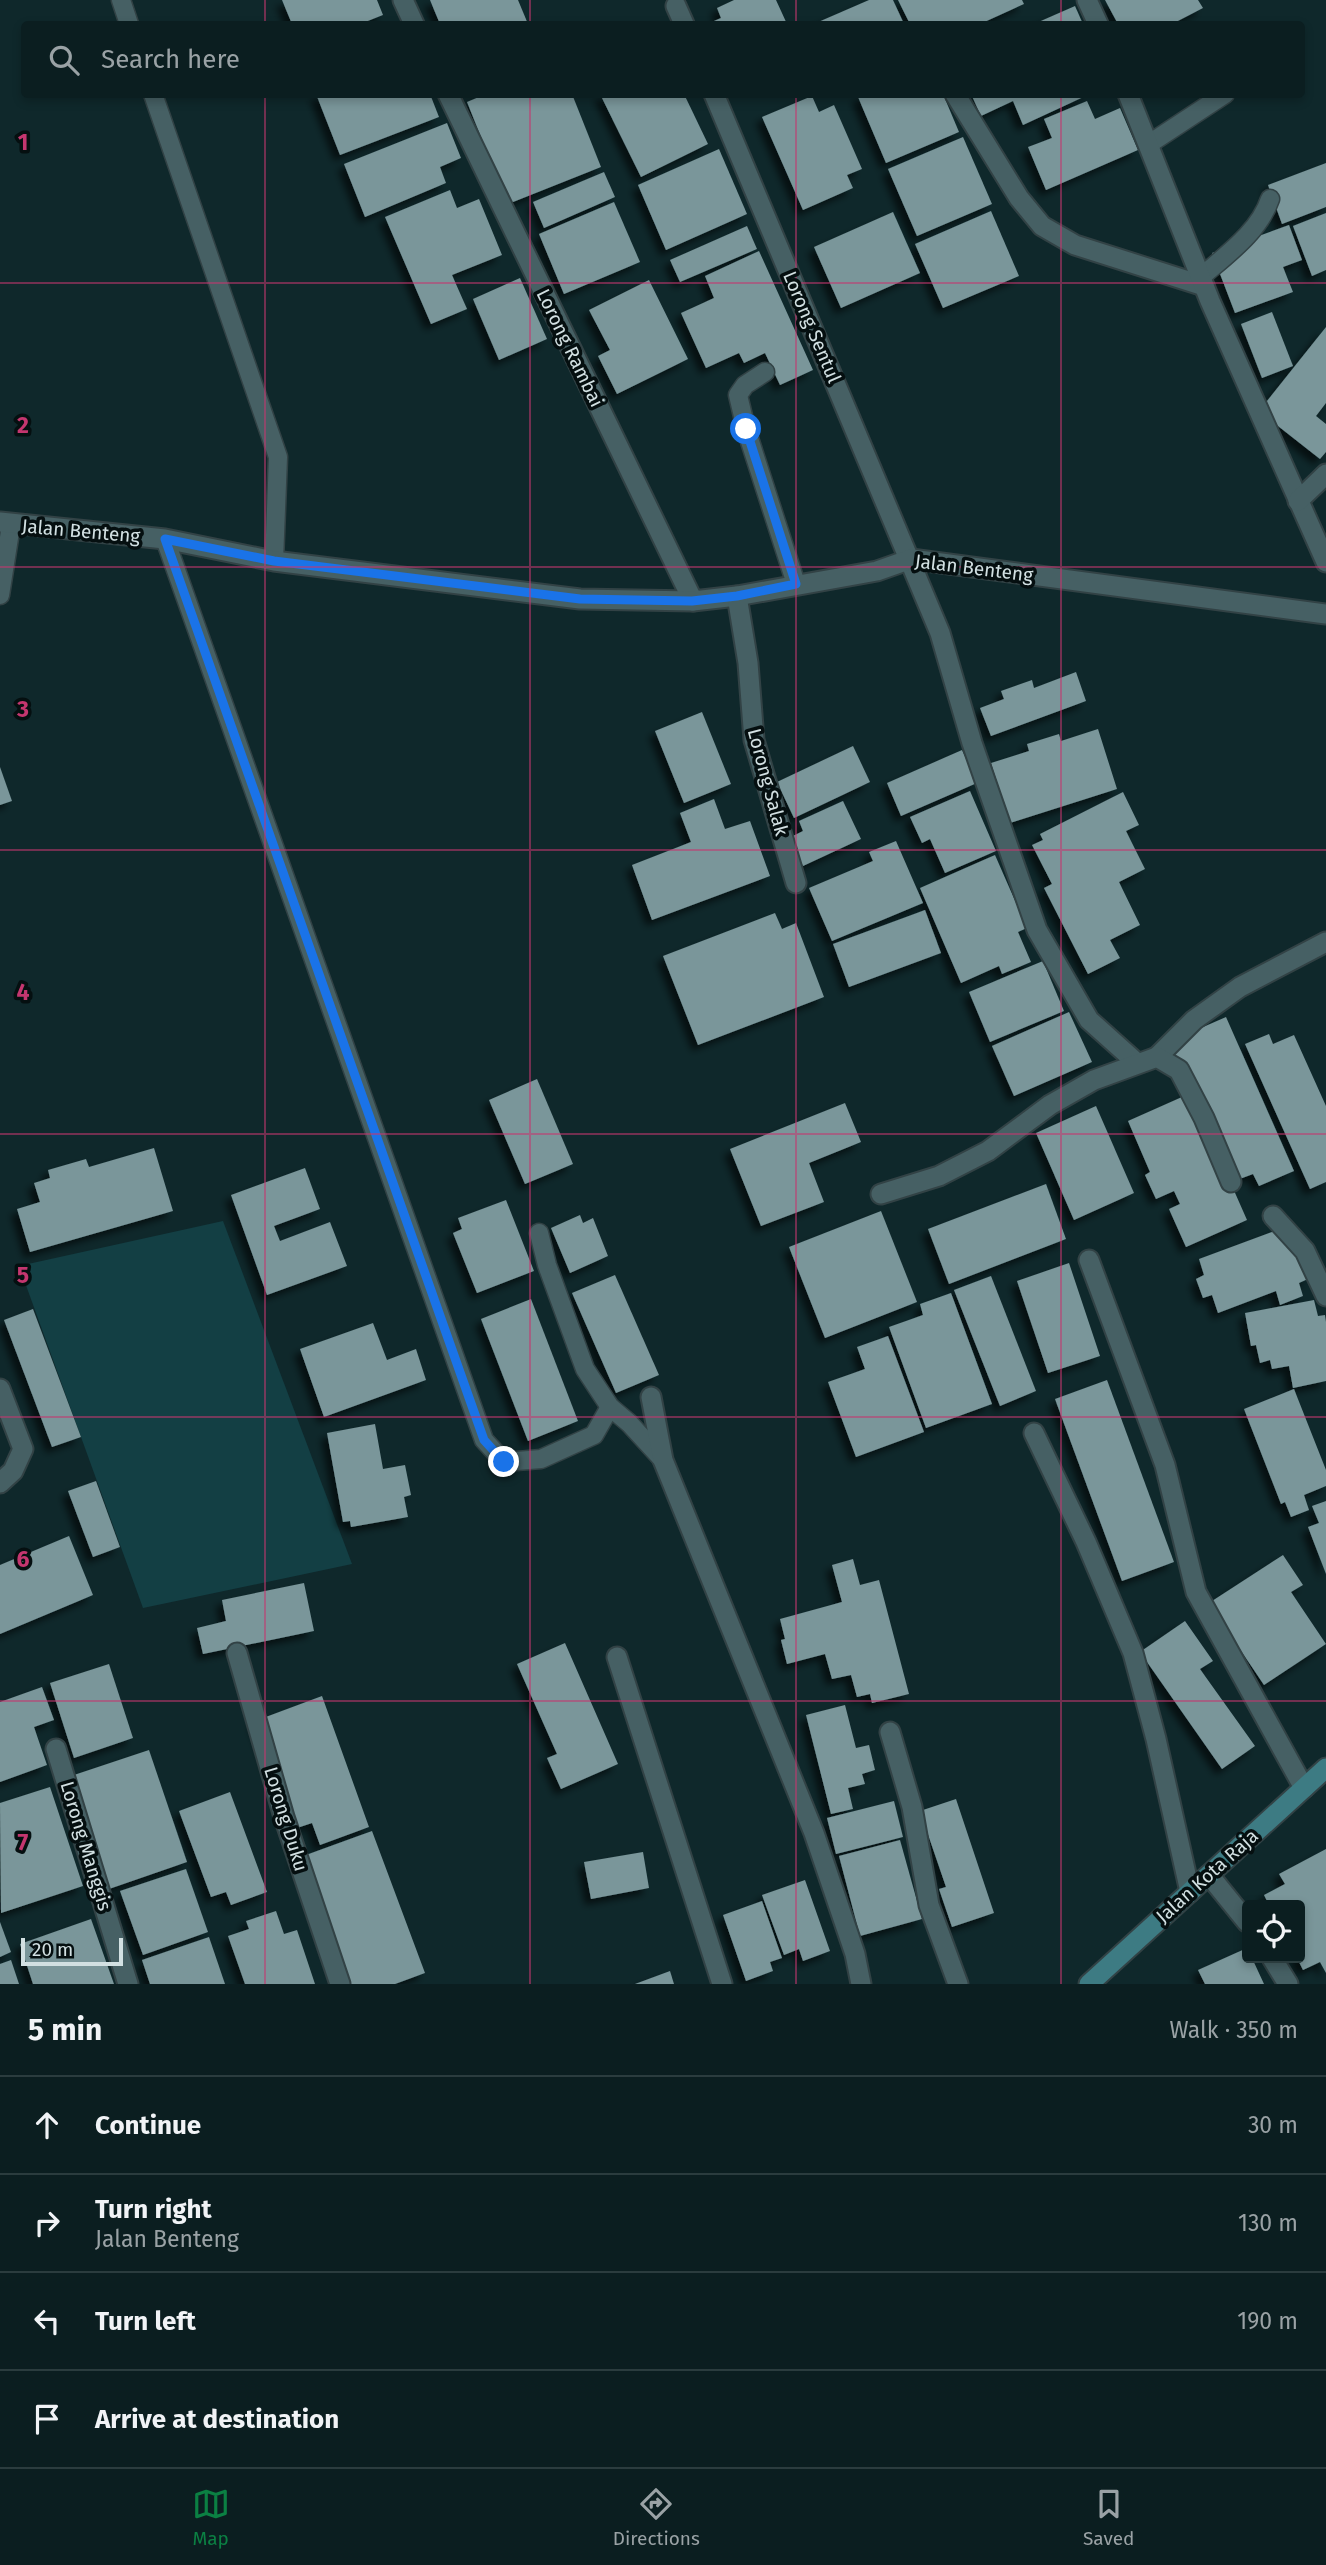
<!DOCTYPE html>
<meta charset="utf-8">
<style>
:root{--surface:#0b1e20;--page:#142729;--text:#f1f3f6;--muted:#9aa2a5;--line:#2b3c3e;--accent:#0b8043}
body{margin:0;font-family:"Fira Sans",sans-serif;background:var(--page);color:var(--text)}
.controls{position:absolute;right:21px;bottom:21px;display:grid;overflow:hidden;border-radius:7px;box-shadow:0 4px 10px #0003}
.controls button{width:63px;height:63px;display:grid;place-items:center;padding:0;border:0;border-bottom:2px solid var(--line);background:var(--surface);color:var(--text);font:35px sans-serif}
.scale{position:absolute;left:21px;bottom:18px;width:102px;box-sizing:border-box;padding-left:7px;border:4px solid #d2e0e2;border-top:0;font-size:19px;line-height:24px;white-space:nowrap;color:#d2e0e2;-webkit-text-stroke:5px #050f10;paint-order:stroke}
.stop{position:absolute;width:21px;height:21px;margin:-16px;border:5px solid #1a73e8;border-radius:50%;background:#fff}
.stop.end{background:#1a73e8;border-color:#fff;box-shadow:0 2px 7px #0008}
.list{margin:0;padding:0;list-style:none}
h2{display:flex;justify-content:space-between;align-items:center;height:91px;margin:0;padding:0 28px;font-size:30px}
h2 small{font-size:23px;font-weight:400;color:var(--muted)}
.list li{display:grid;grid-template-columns:46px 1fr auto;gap:21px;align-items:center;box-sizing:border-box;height:98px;padding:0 28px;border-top:2px solid var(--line)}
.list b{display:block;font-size:26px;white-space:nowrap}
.list p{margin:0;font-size:23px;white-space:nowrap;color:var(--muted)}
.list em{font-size:23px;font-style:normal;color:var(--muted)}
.icon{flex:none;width:38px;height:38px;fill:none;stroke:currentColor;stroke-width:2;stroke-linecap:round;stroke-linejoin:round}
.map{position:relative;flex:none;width:1326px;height:1984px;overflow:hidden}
.search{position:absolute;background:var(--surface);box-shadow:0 4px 10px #0003;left:21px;right:21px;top:21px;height:77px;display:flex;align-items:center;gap:18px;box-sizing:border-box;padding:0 24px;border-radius:7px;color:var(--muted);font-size:26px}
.sheet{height:483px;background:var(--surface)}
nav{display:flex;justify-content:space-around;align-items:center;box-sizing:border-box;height:98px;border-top:2px solid var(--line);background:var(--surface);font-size:19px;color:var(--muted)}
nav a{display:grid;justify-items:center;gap:4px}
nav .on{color:var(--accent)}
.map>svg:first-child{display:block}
.green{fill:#133f44}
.building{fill:#7a969a;filter:url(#shadow)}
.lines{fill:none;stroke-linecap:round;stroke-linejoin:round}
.service-casing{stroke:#324245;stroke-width:21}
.minor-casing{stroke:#324245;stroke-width:23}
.secondary-casing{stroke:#324245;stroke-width:23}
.service{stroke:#466064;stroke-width:18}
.minor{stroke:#466064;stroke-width:19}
.secondary{stroke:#3d7b83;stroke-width:19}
.route{stroke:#1a73e8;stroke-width:9}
.grid{fill:none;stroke:#c4366f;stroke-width:2;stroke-opacity:0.55}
.labels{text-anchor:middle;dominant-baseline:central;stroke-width:7;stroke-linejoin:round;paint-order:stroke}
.street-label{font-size:19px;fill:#d2e0e2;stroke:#050f10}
.grid-label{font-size:23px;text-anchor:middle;font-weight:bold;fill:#c4366f;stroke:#050f10;stroke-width:7;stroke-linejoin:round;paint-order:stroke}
</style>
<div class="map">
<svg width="1326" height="1984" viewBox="0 0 1326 1984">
<defs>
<filter id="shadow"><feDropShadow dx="-6" dy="6" stdDeviation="3.5" flood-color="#0009"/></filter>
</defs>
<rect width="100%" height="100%" fill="#0f282b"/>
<!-- green -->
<polygon class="green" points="223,1221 352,1564 143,1608 19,1266"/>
<!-- building -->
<g class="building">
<polygon points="282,0 377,0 383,15 360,24 292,24"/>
<polygon points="430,0 518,0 528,24 440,24"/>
<polygon points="734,0 776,0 787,24 707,24 721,18 717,8"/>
<polygon points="869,0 893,0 904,24 817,24 816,23"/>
<polygon points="898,0 1022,0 1024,4 980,24 910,24"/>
<polygon points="1105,0 1198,0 1203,8 1172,24 1118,24"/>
<polygon points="1075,6 1083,24 1034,24"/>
<polygon points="316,94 430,94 439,117 340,155"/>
<polygon points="486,94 572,94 601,167 508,204 467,102"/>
<polygon points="600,94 684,94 708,144 641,177"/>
<polygon points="865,94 943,94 959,132 886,163 858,97"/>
<polygon points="971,94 1090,94 1023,125 1013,101 981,116"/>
<polygon points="812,96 819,112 834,105 862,169 847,175 853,188 803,210 762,117"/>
<polygon points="1087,101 1095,119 1120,108 1138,150 1046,190 1028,147 1052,138 1044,119"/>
<polygon points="447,123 461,158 440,167 446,183 365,217 344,164"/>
<polygon points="963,137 992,204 917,236 888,169"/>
<polygon points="719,149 747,214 666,250 638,185"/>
<polygon points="1326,163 1326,207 1282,224 1268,185"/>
<polygon points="604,172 615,197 544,228 533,202"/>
<polygon points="450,190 457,208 479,199 502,255 452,275 467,309 431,324 385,217"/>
<polygon points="614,202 640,262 564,294 539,234"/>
<polygon points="991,211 1019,276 943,308 915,244"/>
<polygon points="893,212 920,273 841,308 814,247"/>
<polygon points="1326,213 1326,270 1312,276 1293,226"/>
<polygon points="1289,225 1302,260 1283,267 1293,292 1235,313 1212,253"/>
<polygon points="747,226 757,249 680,282 670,260"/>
<polygon points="759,251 813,370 780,385 765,353 744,363 739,353 706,368 681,313 714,298 705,276"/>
<polygon points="520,278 547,339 499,360 473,299"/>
<polygon points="649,280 688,359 617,394 598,356 610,350 589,310"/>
<polygon points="1272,312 1293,366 1262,378 1241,324"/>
<polygon points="1326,327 1326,403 1316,416 1326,424 1326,452 1320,459 1259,411"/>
<polygon points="1076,672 1086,701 991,736 980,708 1004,699 1001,691 1032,680 1034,688"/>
<polygon points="702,712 731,784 684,803 655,731"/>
<polygon points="1098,729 1117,789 1010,823 991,763 1029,751 1027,744 1059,734 1061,741"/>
<polygon points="853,746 870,782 794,818 777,782"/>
<polygon points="962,750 977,783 901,816 887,783"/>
<polygon points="0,767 12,801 0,805"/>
<polygon points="970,791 996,851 945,873 930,839 922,843 910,817"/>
<polygon points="1123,792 1139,825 1126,831 1145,869 1119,882 1140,925 1110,940 1120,958 1088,974 1044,888 1052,884 1032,845 1043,840 1040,834"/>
<polygon points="714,799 725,829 750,821 770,876 652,920 632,865 691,842 680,813"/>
<polygon points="843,801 861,839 803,866 789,838 803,831 799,821"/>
<polygon points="896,841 923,903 832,941 809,888 873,861 869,852"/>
<polygon points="995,855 1027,928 1018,932 1031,962 1002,974 999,966 961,983 920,888"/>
<polygon points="925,910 941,953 849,987 833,944"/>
<polygon points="775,913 782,929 796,923 824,997 698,1045 663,956"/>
<polygon points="1043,961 1064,1011 990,1042 969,992"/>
<polygon points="1069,1012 1092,1062 1014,1096 992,1046"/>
<polygon points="1226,1017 1294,1171 1259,1186 1253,1174 1237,1180 1219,1139 1223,1138 1210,1106 1207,1107 1191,1070 1183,1074 1169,1042"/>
<polygon points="1269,1034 1273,1044 1294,1035 1326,1106 1326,1182 1310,1189 1245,1044"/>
<polygon points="537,1079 573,1164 525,1184 489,1100"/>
<polygon points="1191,1093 1247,1220 1186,1247 1169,1209 1180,1204 1174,1191 1156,1199 1145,1175 1150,1172 1128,1121"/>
<polygon points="845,1103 861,1142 809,1163 824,1202 761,1226 730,1149"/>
<polygon points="1096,1106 1134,1193 1074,1220 1036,1133"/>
<polygon points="154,1148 173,1211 30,1252 17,1209 40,1202 34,1183 50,1178 48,1170 86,1159 89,1167"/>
<polygon points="305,1168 320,1209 274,1226 280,1241 330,1222 347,1266 267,1295 231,1195"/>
<polygon points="1046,1184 1066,1239 949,1284 928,1229"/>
<polygon points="506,1200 534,1271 477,1293 453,1233 462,1229 458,1218"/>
<polygon points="881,1211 917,1302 825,1338 789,1247"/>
<polygon points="580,1215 583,1223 593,1218 608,1256 570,1273 551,1228"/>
<polygon points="1288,1226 1308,1279 1299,1283 1303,1296 1280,1305 1276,1291 1218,1313 1212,1295 1203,1298 1196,1279 1204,1275 1199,1259"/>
<polygon points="1069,1263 1100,1356 1048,1373 1017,1281"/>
<polygon points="615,1275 659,1375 616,1393 572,1293"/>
<polygon points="991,1276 1036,1391 1000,1406 954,1290"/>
<polygon points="951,1293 992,1404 926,1428 889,1327 923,1315 920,1304"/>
<polygon points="531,1299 578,1421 528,1441 481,1319"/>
<polygon points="1314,1300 1318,1316 1325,1315 1326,1322 1326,1381 1293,1388 1289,1366 1272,1369 1270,1360 1260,1363 1256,1345 1251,1346 1245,1313"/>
<polygon points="33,1309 81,1437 52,1447 4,1320"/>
<polygon points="373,1323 387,1360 416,1349 426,1380 324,1417 300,1349"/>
<polygon points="888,1336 924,1432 856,1457 828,1382 865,1369 857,1347"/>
<polygon points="1107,1380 1174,1562 1122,1581 1055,1399"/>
<polygon points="1294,1389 1326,1470 1326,1486 1304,1495 1309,1510 1291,1517 1285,1502 1281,1504 1244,1409"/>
<polygon points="375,1424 383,1469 405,1465 411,1495 404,1497 408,1517 351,1527 350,1521 343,1522 327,1433"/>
<polygon points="96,1481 120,1547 93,1557 68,1491"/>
<polygon points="1326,1501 1326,1574 1308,1527 1319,1523 1312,1506"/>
<polygon points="69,1536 93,1595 0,1634 0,1565"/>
<polygon points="1283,1555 1303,1585 1291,1592 1326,1644 1264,1685 1209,1603"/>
<polygon points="853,1559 860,1585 879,1580 909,1694 872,1703 870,1694 857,1697 851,1675 832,1679 825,1654 787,1664 781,1640 785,1639 780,1619 842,1602 832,1565"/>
<polygon points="304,1583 314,1631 203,1654 197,1628 226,1621 222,1600"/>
<polygon points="1185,1621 1213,1661 1200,1669 1255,1746 1222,1769 1140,1652"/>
<polygon points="565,1643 618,1764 561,1789 547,1758 557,1754 517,1664"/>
<polygon points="109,1664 133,1738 74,1758 50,1683"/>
<polygon points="42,1687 54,1720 34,1727 47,1765 0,1782 0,1702"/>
<polygon points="322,1696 369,1827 320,1845 312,1823 294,1829 255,1721"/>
<polygon points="845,1705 856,1748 869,1745 875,1770 862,1774 865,1784 848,1788 853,1809 831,1814 806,1715"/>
<polygon points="149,1750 187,1862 109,1889 71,1776"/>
<polygon points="50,1787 83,1886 1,1913 0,1803"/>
<polygon points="230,1792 267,1892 231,1905 226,1892 211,1897 179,1811"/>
<polygon points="956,1799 994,1913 952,1927 939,1889 946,1887 920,1811"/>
<polygon points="894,1801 903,1837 836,1854 827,1818"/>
<polygon points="372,1831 425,1973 395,1984 351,1984 316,1891 295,1859"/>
<polygon points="900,1840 922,1919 860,1936 839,1856"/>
<polygon points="1326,1849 1326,1973 1320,1962 1303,1970 1297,1958 1300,1958 1300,1905 1269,1905 1264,1895 1285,1884 1279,1874"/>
<polygon points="643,1852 649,1888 591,1899 584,1862"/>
<polygon points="186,1869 208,1932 143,1955 120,1891"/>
<polygon points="805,1880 830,1951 803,1961 799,1949 784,1955 762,1895"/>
<polygon points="762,1901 782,1958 770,1962 773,1971 746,1981 723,1915"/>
<polygon points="276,1911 284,1934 297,1930 315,1984 245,1984 228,1936 249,1929 246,1921"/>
<polygon points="91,1919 114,1984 33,1984 20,1944"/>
<polygon points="0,1922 11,1952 0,1957"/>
<polygon points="209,1937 225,1984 150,1984 142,1960"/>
<polygon points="1247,1948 1247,1958 1252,1958 1264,1984 1205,1984 1198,1970"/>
<polygon points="11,1960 19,1984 0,1984 0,1964"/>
<polygon points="670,1971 674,1984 635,1984"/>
</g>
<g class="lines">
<defs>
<g id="service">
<polyline points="121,0 129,24"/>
<polyline points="153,94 278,457 274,561"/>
<polyline points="1149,144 1225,94"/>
<path d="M1201,277C1226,255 1259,232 1270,199"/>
<polyline points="765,372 745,385 738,395 746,429 796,584"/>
<polyline points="165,539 484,1440 504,1462 541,1459 594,1435 610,1407"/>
<polyline points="0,595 11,525"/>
<polyline points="539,1233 547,1265 585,1369 610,1407 629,1423 663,1460"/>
</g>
<g id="minor">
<polyline points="403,0 414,24"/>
<polyline points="1087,0 1098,24"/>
<polyline points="676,6 684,24"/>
<polyline points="448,94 693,601"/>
<polyline points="714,94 940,633 972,743 1037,930 1089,1020 1137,1063"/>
<polyline points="955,94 1019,198 1042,226 1075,245 1204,286"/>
<polyline points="1128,94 1210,301 1326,562"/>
<polyline points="1298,501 1326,474"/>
<polyline points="0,522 165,539 274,561 580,599 693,601 737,596 877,571 911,559 1326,614"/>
<polyline points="737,596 748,663 754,740 796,883"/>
<polyline points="1157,1057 1194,1020 1240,987 1326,942"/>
<polyline points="881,1194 939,1176 988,1151 1050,1105 1094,1080 1157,1057 1179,1070 1204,1118 1231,1182"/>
<polyline points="1273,1216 1305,1251 1326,1296"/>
<polyline points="1089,1260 1165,1465 1196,1592 1304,1788"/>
<polyline points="0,1389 23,1449 13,1471 0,1483"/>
<polyline points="651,1397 663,1460 814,1833 855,1954 861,1984"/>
<polyline points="1034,1433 1086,1542 1133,1653 1156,1739 1190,1892"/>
<polyline points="237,1653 284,1817 340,1984"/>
<polyline points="617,1657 722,1984"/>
<polyline points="890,1732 912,1807 929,1905 958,1984"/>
<polyline points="56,1749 128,1984"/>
<polyline points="1209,1875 1247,1922"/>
<polyline points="1272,1958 1288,1984"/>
</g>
<polyline id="secondary" points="1089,1984 1326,1768"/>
</defs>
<!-- service casing -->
<use href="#service" class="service-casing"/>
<!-- minor casing -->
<use href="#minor" class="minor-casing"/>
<!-- secondary casing -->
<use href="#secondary" class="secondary-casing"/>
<!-- service -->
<use href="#service" class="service"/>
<!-- minor -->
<use href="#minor" class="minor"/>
<!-- secondary -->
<use href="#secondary" class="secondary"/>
</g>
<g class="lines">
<!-- route -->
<polyline class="route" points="504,1462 484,1440 165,539 274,561 580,599 692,601 737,596 796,584 746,429"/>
</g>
<!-- grid -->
<path class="grid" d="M265,0V24M530,0V24M796,0V24M1061,0V24M265,94V1984M530,94V1984M796,94V1984M1061,94V1984M0,283H1326M0,567H1326M0,850H1326M0,1134H1326M0,1417H1326M0,1701H1326"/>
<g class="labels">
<!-- street labels -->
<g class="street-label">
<text transform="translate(812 327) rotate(67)">Lorong Sentul</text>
<text transform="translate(570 348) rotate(64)">Lorong Rambai</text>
<text transform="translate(81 531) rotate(5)">Jalan Benteng</text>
<text transform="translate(974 568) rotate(7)">Jalan Benteng</text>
<text transform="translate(768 782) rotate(75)">Lorong Salak</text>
<text transform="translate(286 1819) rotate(73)">Lorong Duku</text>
<text transform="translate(86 1846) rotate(73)">Lorong Manggis</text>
<text transform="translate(1207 1876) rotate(-42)">Jalan Kota Raja</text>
</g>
</g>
<g class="grid-label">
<text x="23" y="150">1</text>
<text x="23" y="433">2</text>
<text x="23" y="717">3</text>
<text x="23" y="1000">4</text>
<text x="23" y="1283">5</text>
<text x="23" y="1567">6</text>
<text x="23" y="1850">7</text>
</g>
</svg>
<div class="controls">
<button><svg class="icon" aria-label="locate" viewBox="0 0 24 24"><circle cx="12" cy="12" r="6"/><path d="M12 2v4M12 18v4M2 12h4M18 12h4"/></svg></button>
</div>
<div class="scale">20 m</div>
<div class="stop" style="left:746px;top:429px"></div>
<div class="stop end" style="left:504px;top:1462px"></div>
<div class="search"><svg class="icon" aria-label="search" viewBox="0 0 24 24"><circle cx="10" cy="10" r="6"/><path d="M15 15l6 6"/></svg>Search here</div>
</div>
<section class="sheet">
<h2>5 min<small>Walk · 350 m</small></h2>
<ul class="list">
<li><svg class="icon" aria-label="ahead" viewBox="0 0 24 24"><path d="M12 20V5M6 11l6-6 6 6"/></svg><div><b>Continue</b></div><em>30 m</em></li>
<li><svg class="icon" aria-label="right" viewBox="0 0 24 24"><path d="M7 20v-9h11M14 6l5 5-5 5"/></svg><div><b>Turn right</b><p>Jalan Benteng</p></div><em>130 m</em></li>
<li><svg class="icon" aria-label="left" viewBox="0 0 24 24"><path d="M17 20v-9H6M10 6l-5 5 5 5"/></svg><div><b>Turn left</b></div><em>190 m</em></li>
<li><svg class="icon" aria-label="arrive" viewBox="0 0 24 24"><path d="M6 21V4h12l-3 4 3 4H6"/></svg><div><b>Arrive at destination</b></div></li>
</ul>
</section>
<nav>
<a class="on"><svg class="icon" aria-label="map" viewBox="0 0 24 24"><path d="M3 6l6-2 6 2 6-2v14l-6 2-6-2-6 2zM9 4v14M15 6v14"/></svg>Map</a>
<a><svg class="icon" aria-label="directions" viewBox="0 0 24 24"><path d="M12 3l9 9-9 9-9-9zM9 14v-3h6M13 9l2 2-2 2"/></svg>Directions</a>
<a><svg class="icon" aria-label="saved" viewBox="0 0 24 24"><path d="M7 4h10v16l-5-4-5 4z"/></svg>Saved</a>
</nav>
